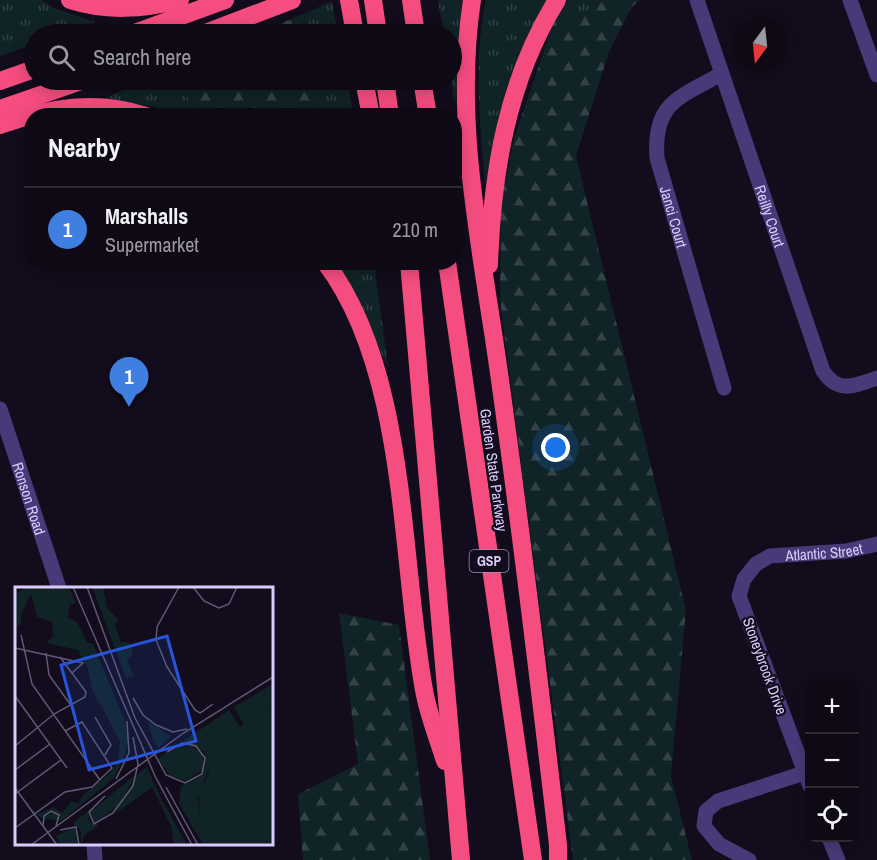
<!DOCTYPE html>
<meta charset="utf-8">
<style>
:root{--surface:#0e0915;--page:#17121e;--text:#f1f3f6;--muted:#9b9aa0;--line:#2e2a34;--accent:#ea580c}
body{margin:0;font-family:"Archivo Narrow",sans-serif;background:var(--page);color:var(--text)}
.controls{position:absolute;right:18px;bottom:18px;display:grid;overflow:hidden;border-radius:12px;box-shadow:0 3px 15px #0003}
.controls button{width:54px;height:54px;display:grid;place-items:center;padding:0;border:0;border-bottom:2px solid var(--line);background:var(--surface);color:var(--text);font:30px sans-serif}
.compass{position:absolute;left:733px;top:18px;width:54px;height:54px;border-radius:50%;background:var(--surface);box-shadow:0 3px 15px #0003;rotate:195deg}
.you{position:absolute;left:556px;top:448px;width:21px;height:21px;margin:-15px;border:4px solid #fff;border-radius:50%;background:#1a73e8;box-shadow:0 0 0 9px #1a73e833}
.badge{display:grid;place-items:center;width:39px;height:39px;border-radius:50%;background:var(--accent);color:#fff;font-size:20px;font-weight:700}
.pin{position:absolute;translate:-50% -50px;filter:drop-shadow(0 2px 3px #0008)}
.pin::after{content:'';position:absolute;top:32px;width:21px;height:18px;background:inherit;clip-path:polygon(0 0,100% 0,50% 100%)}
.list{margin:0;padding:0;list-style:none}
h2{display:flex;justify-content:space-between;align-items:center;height:78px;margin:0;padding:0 24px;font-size:26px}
h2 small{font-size:20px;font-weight:400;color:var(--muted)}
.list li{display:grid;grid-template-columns:39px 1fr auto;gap:18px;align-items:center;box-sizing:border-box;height:84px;padding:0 24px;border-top:2px solid var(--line)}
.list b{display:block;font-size:22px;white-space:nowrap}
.list p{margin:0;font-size:20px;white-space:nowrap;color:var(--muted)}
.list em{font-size:20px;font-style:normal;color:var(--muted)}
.icon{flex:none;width:33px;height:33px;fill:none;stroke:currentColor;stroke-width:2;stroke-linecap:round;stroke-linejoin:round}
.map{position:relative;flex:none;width:877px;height:860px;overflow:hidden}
.search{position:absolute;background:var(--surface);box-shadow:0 3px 15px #0003;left:24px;top:24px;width:438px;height:66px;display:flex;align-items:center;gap:15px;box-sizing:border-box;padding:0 21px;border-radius:33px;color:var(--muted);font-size:22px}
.panel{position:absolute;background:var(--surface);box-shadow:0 3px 15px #0003;left:24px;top:108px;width:438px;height:162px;border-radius:24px}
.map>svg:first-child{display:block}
.grass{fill:url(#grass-tufts)}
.forest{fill:url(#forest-firs)}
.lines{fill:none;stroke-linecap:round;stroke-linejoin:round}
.minor{stroke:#483a79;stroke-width:15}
.highway{stroke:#f54d7f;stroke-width:18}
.labels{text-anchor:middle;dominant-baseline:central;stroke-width:4.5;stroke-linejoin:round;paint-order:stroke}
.shield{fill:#120c1c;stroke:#9d92b9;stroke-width:1.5}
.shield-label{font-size:14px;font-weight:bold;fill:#d9cbfc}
.street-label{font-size:15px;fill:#d9cbfc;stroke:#120c1c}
.inset-road{fill:none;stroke:#625876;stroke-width:1.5}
.view{fill:#2654da;fill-opacity:0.15;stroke:#2654da;stroke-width:3}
.inset-edge{fill:none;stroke:#d9cbfc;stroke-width:3}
</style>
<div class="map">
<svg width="877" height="860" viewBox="0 0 877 860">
<defs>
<pattern id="grass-tufts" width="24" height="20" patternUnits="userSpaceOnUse" patternTransform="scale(1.5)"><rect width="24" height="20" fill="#102326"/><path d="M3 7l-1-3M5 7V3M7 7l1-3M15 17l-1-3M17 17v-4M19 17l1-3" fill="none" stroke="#324246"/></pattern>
<pattern id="forest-firs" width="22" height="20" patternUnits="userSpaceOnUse" patternTransform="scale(1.5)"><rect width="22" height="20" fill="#102326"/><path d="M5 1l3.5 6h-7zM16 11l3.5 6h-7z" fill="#324246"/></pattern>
</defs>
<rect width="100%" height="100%" fill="#120c1c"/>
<!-- grass -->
<g class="grass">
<polygon points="0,0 42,0 54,8 95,22 61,34 34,34 34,44 0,56"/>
<polygon points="438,0 462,0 455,104 451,80 452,34 444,34"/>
<path d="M486,0H552C513,57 500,117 485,184C480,122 473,60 486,0Z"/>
<polygon points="568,0 601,0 584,16 555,18"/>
<polygon points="332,1 338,34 307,34 304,14"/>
<polygon points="147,80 187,80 182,88 199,115 169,115 154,107 105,98"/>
<polygon points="314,80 347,80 354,115 320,115"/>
<polygon points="337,263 374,263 388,367"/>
</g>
<!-- forest -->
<g class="forest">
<polygon points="601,0 640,0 631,8 609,52 576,156 686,610 671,776 692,860 573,860 500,301 501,204 514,138 555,18 584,16"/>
<polygon points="304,14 307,34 254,34"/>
<polygon points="187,80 314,80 320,115 199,115 182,88"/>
<polygon points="339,613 399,625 430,860 303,860 298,794 358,764"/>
</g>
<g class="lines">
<!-- minor -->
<g class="minor">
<path id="s1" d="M697,0L823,371C838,394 854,386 877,378"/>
<polyline points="850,0 877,75"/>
<path id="s2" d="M721,74C679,98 653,102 657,158L724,388"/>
<path id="s3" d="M0,409L59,588"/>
<path id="s4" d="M810,786L739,596L744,579L756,564L770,556L846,551L877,544"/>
<polyline points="829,838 838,860"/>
<polyline points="94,844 95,860"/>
<polyline points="749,860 719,844 704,826 706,811 718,801 804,773"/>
</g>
<!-- highway -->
<g class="highway">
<path d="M70,0C107,12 143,9 180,0"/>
<polyline points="349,0 355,34"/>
<polyline points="373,0 378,34"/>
<polyline points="411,0 416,34"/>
<path d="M472,0C453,125 482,250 499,373C521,530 540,688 558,845V860"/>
<polyline points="132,34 225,0"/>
<polyline points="203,34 292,0"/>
<polyline points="364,80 371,116"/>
<polyline points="385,80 390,116"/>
<polyline points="422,80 428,116"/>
<polyline points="0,81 34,69"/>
<polyline points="0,109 84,80"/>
<path d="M0,125C49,108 96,99 146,116"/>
<path d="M325,262C408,371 400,559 424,690C428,714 438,738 445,761"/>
<polyline points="409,262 461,860"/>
<polyline points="447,262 533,860"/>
<path d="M489,265C492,172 507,81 557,0"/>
</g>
</g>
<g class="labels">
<!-- shield labels -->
<rect class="shield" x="469.5" y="550" width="39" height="22" rx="4.5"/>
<g class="shield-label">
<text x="489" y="561">GSP</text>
</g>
<!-- street labels -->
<g class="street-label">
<text stroke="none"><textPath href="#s1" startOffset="228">Reilly Court</textPath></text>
<text stroke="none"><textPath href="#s2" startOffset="177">Janci Court</textPath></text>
<text transform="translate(494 470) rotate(82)">Garden State Parkway</text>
<text stroke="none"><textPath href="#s3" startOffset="94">Ronson Road</textPath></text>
<text stroke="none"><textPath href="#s4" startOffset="310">Atlantic Street</textPath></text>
<text transform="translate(765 666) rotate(70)">Stoneybrook Drive</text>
</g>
</g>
<!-- overview -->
<g transform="translate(15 587)">
<rect width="258" height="258" fill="#120c1c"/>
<path d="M258,97V118L229,138L219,120ZM214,123L225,140L189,165L168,154ZM176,158L188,168V183L174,189L168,186L157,162ZM109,171L99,191L46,234L26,231L22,227L39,220L47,226L57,214L63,217L68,208L71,210L100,185ZM132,180L140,198L100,227L123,186ZM120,188L106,217L80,236L75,225ZM73,224L74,235L84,238L70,248L66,258V244L58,236ZM60,240L63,258H46L41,249Z" fill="#102326"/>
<path d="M12,0H54L61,16L55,18L53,31L62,35L72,55L78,57L110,134L113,154L109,171L100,185L71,211L68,208L95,186L103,174L105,154L77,102L73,81L63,63L31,56L38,49L37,35L22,30L16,7L6,27V37L0,42V7ZM77,0H88L92,21L103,32L100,39L106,55H114L118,67L112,73L119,90L111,91ZM133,135L156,149L143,162L137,149ZM190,163L196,178L182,209L185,226L180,244L164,217L166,199L188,188ZM140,198L147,213L172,258H159L156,239L137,200Z" fill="#102326"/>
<path d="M157,162L168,186L174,189L188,183L171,194L155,189L143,172Z" fill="#102326"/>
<path d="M258,118V258H188L180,244L185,226L183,209L176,210V204L190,195L196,178L190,163Z" fill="#102326"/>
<path class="inset-road" d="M58,0L140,189L177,258M72,0L120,131M164,0L142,40L141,53L152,80L180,123L185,126L198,117M178,0L189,14L204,21L214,17L222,0M6,48L17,97L85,193M0,61L68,76L57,86M31,66L34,88L55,117M0,109L52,181M118,111L128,128L141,138L158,145L172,142M80,130L96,158L90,168M120,131L151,188L170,196L187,187L190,171L181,159L167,156L152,165M0,159L39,127L70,110L71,105L45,70M0,183L35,157M101,192L114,166L112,134M151,200L183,258M0,201L42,258M0,207L46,173M90,209L74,225L79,237L98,226L118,199L123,177L118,150M28,239L29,229L36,224L44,228L41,239M0,241L50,205L77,200L97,181L67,135L50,144M45,243L61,240L64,258M16,258L167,147L258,90"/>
<path class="view" d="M152,49L181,154L74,183L46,78Z"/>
<rect width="258" height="258" class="inset-edge"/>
</g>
</svg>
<div class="controls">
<button>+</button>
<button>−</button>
<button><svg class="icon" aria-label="locate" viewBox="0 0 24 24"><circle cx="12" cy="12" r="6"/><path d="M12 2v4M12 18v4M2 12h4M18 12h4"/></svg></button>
</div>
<svg class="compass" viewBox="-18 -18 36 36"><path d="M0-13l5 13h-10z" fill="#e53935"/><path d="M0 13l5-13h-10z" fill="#9b9aa0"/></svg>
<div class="you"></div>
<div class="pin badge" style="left:129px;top:407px;background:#3f7fe0">1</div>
<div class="search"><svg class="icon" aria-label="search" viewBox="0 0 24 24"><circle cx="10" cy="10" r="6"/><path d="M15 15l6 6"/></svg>Search here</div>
<section class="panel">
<h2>Nearby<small></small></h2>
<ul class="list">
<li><span class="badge" style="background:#3f7fe0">1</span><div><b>Marshalls</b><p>Supermarket</p></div><em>210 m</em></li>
</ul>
</section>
</div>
